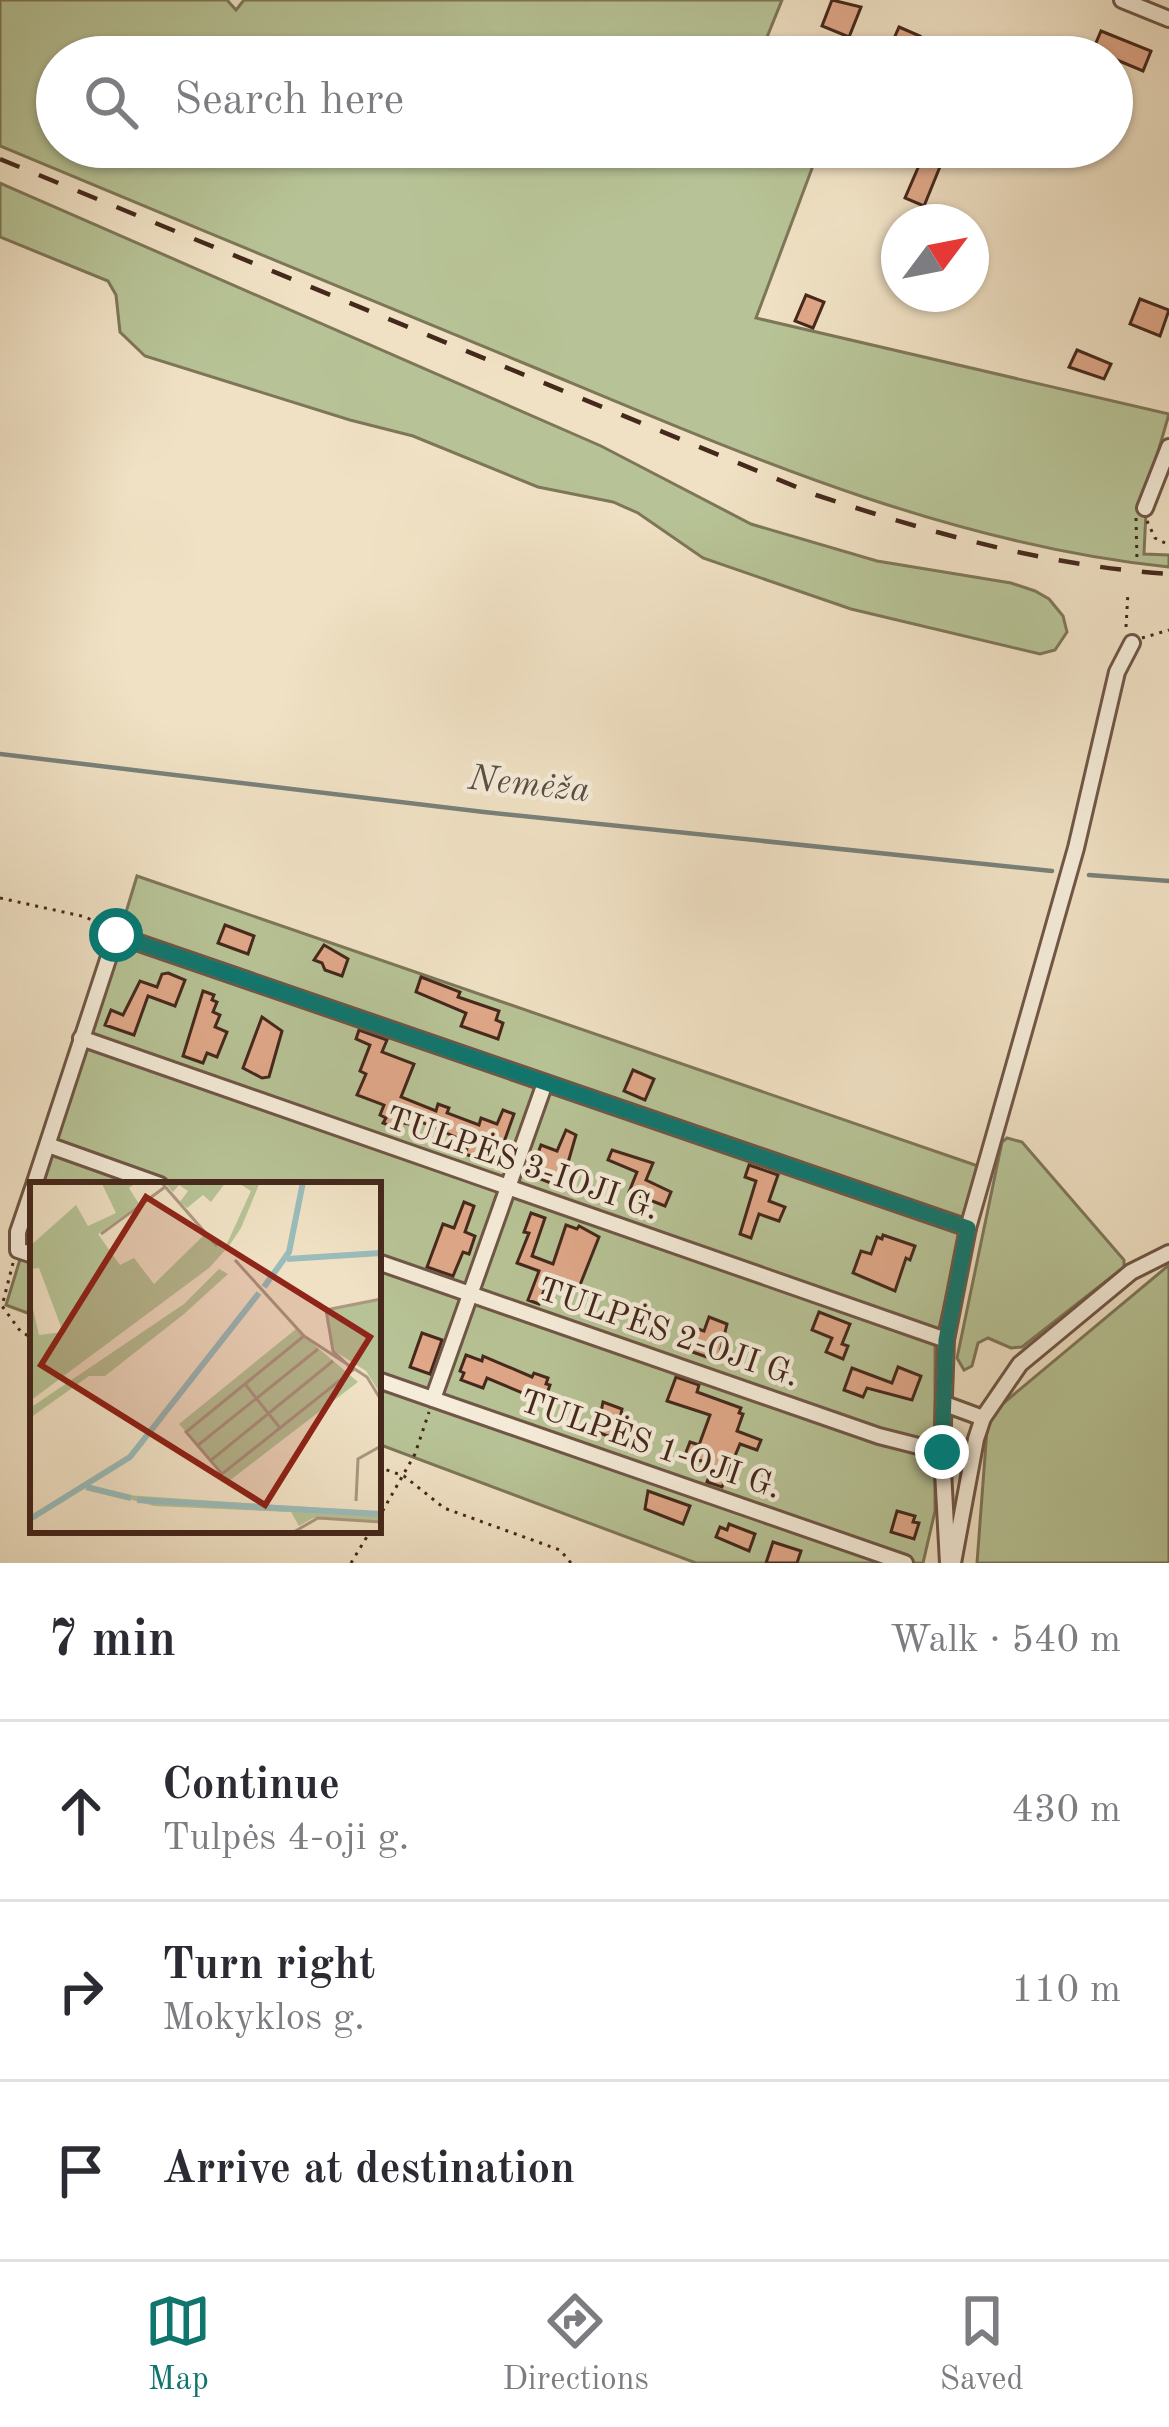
<!DOCTYPE html>
<meta charset="utf-8">
<style>
:root{--surface:#fff;--page:#f7f7f7;--text:#2b2b33;--muted:#7c7c81;--line:#e1e1e2;--accent:#0f766e}
body{margin:0;font-family:"Old Standard TT",serif;background:var(--page);color:var(--text)}
.compass{position:absolute;left:881px;top:204px;width:108px;height:108px;border-radius:50%;background:var(--surface);box-shadow:0 3px 9px #0004;rotate:58deg}
.stop{position:absolute;width:36px;height:36px;margin:-27px;border:9px solid #0f766e;border-radius:50%;background:#fff}
.stop.end{background:#0f766e;border-color:#fff;box-shadow:0 3px 12px #0008}
.list{margin:0;padding:0;list-style:none}
h2{display:flex;justify-content:space-between;align-items:center;height:156px;margin:0;padding:0 48px;font-size:51px}
h2 small{font-size:39px;font-weight:400;color:var(--muted)}
.list li{display:grid;grid-template-columns:78px 1fr auto;gap:36px;align-items:center;box-sizing:border-box;height:180px;padding:0 48px;border-top:3px solid var(--line)}
.list b{display:block;font-size:45px;white-space:nowrap}
.list p{margin:0;font-size:39px;white-space:nowrap;color:var(--muted)}
.list em{font-size:39px;font-style:normal;color:var(--muted)}
.icon{flex:none;width:66px;height:66px;fill:none;stroke:currentColor;stroke-width:2;stroke-linecap:round;stroke-linejoin:round}
.map{position:relative;flex:none;width:1169px;height:1563px;overflow:hidden}
.search{position:absolute;background:var(--surface);box-shadow:0 3px 9px #0004;left:36px;right:36px;top:36px;height:132px;display:flex;align-items:center;gap:30px;box-sizing:border-box;padding:0 42px;border-radius:66px;color:var(--muted);font-size:45px}
.sheet{height:696px;background:var(--surface)}
nav{display:flex;justify-content:space-around;align-items:center;box-sizing:border-box;height:168px;border-top:3px solid var(--line);background:var(--surface);font-size:33px;color:var(--muted)}
nav a{display:grid;justify-items:center;gap:6px}
nav .on{color:var(--accent)}
.map>svg:first-child{display:block}
.green{fill:#b7c396;stroke:#7e7659;stroke-width:3}
.lines{fill:none;stroke-linecap:round;stroke-linejoin:round}
.stream{stroke:#79817b;stroke-width:4.5}
.building{fill:#e0a889;stroke:#45281c;stroke-width:3}
.minor-casing{stroke:#705646;stroke-width:20}
.path{stroke:#45281c;stroke-width:3;stroke-dasharray:3 6;stroke-linecap:butt}
.minor{stroke:#f5ecd9;stroke-width:14}
.rail{stroke:#45281c;stroke-width:4.5;stroke-dasharray:21 21;stroke-linecap:butt}
.route{stroke:#0f766e;stroke-width:15}
.labels{text-anchor:middle;dominant-baseline:central;stroke-width:9;stroke-linejoin:round;paint-order:stroke}
.street-label{font-size:33px;fill:#45281c;stroke:#f5ecd9}
.water-label{font-size:36px;font-style:italic;fill:#5a4d44;stroke:#f5ecd9}
.inset-river{fill:none;stroke:#9bbcba;stroke-width:6}
.inset-road{fill:none;stroke:#ac9781;stroke-width:3}
.view{fill:#8f2418;fill-opacity:0.15;stroke:#8f2418;stroke-width:6}
.inset-edge{fill:none;stroke:#45281c;stroke-width:6}
</style>
<div class="map">
<svg width="1169" height="1563" viewBox="0 0 1169 1563">
<rect width="100%" height="100%" fill="#f0e1c4"/>
<filter id="stains"><feTurbulence type="fractalNoise" baseFrequency=".00167" numOctaves="4"/><feColorMatrix values="0 0 0 0 .2 0 0 0 0 .09 0 0 0 0 .02 0 0 0 .5 -.17"/></filter>
<radialGradient id="worn" r=".72"><stop offset=".6" stop-color="#630" stop-opacity="0"/><stop offset="1" stop-color="#630" stop-opacity=".3"/></radialGradient>
<!-- green -->
<g class="green">
<path d="M0,0H227L236,10L244,0H782L759,57H57V147H820L756,318L1169,414L1147,490L1144,554L1169,555V567C947,544 742,454 538,369C359,295 179,221 0,146Z"/>
<polygon points="0,183 601,446 751,524 877,561 1011,583 1035,591 1049,599 1063,616 1067,632 1055,650 1040,654 851,609 703,558 638,513 613,502 538,487 413,436 350,420 145,356 120,332 116,295 108,281 0,237"/>
<polygon points="137,876 978,1166 935,1344 935,1511 923,1563 696,1563 378,1444 378,1185 43,1185"/>
<polygon points="1007,1138 1022,1142 1124,1260 1124,1267 1022,1347 1011,1348 988,1338 978,1343 972,1366 964,1370 957,1358 1002,1142"/>
<polygon points="33,1217 33,1315 6,1305"/>
<polygon points="1169,1265 1169,1563 977,1563 988,1416"/>
</g>
<g class="lines">
<!-- stream -->
<g class="stream">
<polyline points="0,754 484,812 1052,871"/>
<polyline points="1089,875 1169,881"/>
</g>
</g>
<!-- building -->
<g class="building">
<polygon points="832,0 861,7 849,37 822,26"/>
<polygon points="899,27 920,36 912,57 889,50"/>
<polygon points="1101,31 1151,51 1143,71 1093,50"/>
<polygon points="927,147 948,147 924,206 905,198"/>
<polygon points="806,295 824,302 813,328 795,321"/>
<polygon points="1140,299 1169,310 1160,336 1130,324"/>
<polygon points="1077,350 1111,364 1104,379 1069,367"/>
<polygon points="225,925 254,936 248,954 218,943"/>
<polygon points="324,945 348,959 342,976 325,970 322,963 314,960"/>
<polygon points="168,973 185,980 175,1006 148,996 134,1035 105,1025 111,1010 123,1015 140,981 157,987 162,974"/>
<polygon points="421,977 460,992 458,997 499,1011 496,1020 503,1023 498,1039 461,1026 466,1013 416,992"/>
<polygon points="203,991 214,995 212,1000 217,1002 213,1012 220,1015 215,1027 227,1032 217,1057 207,1053 203,1063 183,1056"/>
<polygon points="262,1017 282,1031 269,1077 262,1078 243,1068"/>
<polygon points="359,1030 387,1040 382,1052 414,1064 401,1097 436,1111 438,1104 449,1108 447,1113 479,1125 481,1118 497,1124 503,1110 514,1114 499,1156 480,1148 477,1158 465,1154 469,1143 412,1118 410,1124 396,1122 393,1127 383,1123 386,1118 380,1115 384,1105 357,1095 366,1074 360,1071 370,1045 356,1039"/>
<polygon points="633,1070 654,1079 645,1100 624,1091"/>
<polygon points="566,1130 576,1135 561,1187 530,1175 541,1145 557,1151"/>
<polygon points="612,1150 653,1163 646,1180 671,1192 665,1206 629,1192 637,1172 608,1160"/>
<polygon points="749,1165 778,1175 769,1201 785,1207 779,1221 759,1214 751,1238 740,1234 756,1181 745,1177"/>
<polygon points="464,1202 474,1206 465,1232 475,1236 469,1254 463,1252 453,1276 427,1267 443,1224 454,1228"/>
<polygon points="531,1213 545,1218 532,1256 553,1264 566,1225 577,1229 579,1226 599,1237 578,1290 563,1285 561,1291 546,1285 539,1304 528,1300 539,1271 517,1263 529,1233 524,1232"/>
<polygon points="883,1235 915,1246 910,1260 906,1258 895,1291 853,1273 861,1251 871,1254 877,1237 882,1239"/>
<polygon points="819,1312 850,1324 842,1344 848,1346 843,1359 826,1352 832,1338 812,1330"/>
<polygon points="709,1317 727,1324 718,1361 687,1350 695,1328 704,1331"/>
<polygon points="422,1333 442,1340 430,1374 410,1367"/>
<polygon points="466,1355 482,1361 483,1356 532,1377 534,1373 548,1378 546,1384 550,1385 544,1402 487,1378 483,1388 461,1380 464,1373 460,1371"/>
<polygon points="898,1367 921,1376 912,1400 867,1388 863,1397 844,1390 852,1368 892,1383"/>
<polygon points="676,1377 699,1385 697,1392 741,1408 739,1413 743,1414 737,1431 761,1440 757,1450 740,1444 722,1487 707,1482 712,1468 705,1466 707,1463 685,1455 690,1442 699,1445 710,1415 667,1401"/>
<polygon points="603,1402 622,1409 616,1439 597,1432"/>
<polygon points="648,1491 690,1506 683,1524 645,1509"/>
<polygon points="897,1511 915,1516 913,1522 919,1523 914,1539 891,1532"/>
<polygon points="729,1524 755,1534 749,1551 716,1537 720,1527 727,1530"/>
<polygon points="773,1542 801,1551 797,1563 766,1563"/>
</g>
<g class="lines">
<defs>
<g id="minor">
<polyline points="1122,0 1169,19"/>
<polyline points="1145,508 1169,447"/>
<polyline points="81,1038 946,1340"/>
<polyline points="48,1145 160,1185"/>
<polyline points="34,1185 116,935 968,1228"/>
<polyline points="33,1188 18,1232 18,1250 33,1255"/>
<polyline points="378,1262 879,1436 942,1452"/>
<polyline points="378,1380 905,1563"/>
<polyline points="433,1399 545,1083"/>
<polyline points="945,1404 983,1418"/>
<polyline points="948,1563 942,1452 946,1340 968,1228 1076,848 1117,672 1132,643"/>
<polyline points="953,1563 976,1439 983,1418 1020,1364 1131,1272 1169,1253"/>
</g>
</defs>
<!-- minor casing -->
<use href="#minor" class="minor-casing"/>
<!-- path -->
<g class="path">
<polyline points="1136,518 1137,560"/>
<polyline points="1147,521 1155,538 1169,545"/>
<polyline points="1126,627 1128,592"/>
<polyline points="1142,638 1169,630"/>
<polyline points="0,898 86,917 107,929"/>
<polyline points="13,1263 2,1306 21,1332 33,1338"/>
<polyline points="378,1467 404,1476 444,1508 560,1550 571,1563"/>
<polyline points="378,1519 415,1454 429,1412"/>
<polyline points="351,1563 371,1530"/>
</g>
<!-- minor -->
<use href="#minor" class="minor"/>
<!-- rail -->
<path class="rail" d="M0,159L816,495C932,533 1047,566 1169,574"/>
</g>
<g class="lines">
<!-- route -->
<polyline class="route" points="116,935 968,1228 946,1340 942,1452"/>
</g>
<g class="labels">
<!-- street labels -->
<g class="street-label">
<text transform="translate(522 1165) rotate(19)">TULPĖS 3-IOJI G.</text>
<text transform="translate(668 1334) rotate(19)">TULPĖS 2-OJI G.</text>
<text transform="translate(650 1446) rotate(19)">TULPĖS 1-OJI G.</text>
</g>
<!-- water labels -->
<g class="water-label">
<text transform="translate(529 786) rotate(6)">Nemėža</text>
</g>
</g>
<!-- overview -->
<g transform="translate(30 1182)">
<rect width="351" height="351" fill="#f0e1c4"/>
<path d="M71,0H107L99,6L109,22L68,52L90,83L104,76L124,102L175,52L194,68L221,9L207,0H230L211,46L199,64L179,86L0,219V114L9,153L33,150L9,86L0,87V64L46,23L58,44L86,31ZM134,0H196L181,20L173,13L157,26L150,20L158,9L149,3L143,10ZM189,87L198,92L154,132L75,194H59L0,236V226L154,122ZM351,118V213L336,189L303,168L297,127ZM266,147L328,200L199,299L149,242ZM81,312L351,330V339L283,336L269,344L261,330L124,324Z" fill="#b7c396"/>
<path class="inset-river" d="M257,77L351,71M234,105L259,70L273,0M56,305L101,316M107,318L351,332M0,337L100,275L229,111"/>
<path class="inset-road" d="M131,0L187,64M71,52L135,5M205,78L274,154L337,195L351,218M274,154L156,250L192,292L323,188L303,169L296,128L351,117M215,202L250,246M167,264L288,167M180,279L303,179M326,319L328,277L351,264M262,351L288,336L351,340"/>
<path class="view" d="M116,15L340,155L235,323L11,183Z"/>
<rect width="351" height="351" class="inset-edge"/>
</g>
<rect width="100%" height="100%" filter="url(#stains)"/>
<rect width="100%" height="100%" fill="url(#worn)"/>
</svg>
<svg class="compass" viewBox="-18 -18 36 36"><path d="M0-13l5 13h-10z" fill="#e53935"/><path d="M0 13l5-13h-10z" fill="#7c7c81"/></svg>
<div class="stop" style="left:116px;top:935px"></div>
<div class="stop end" style="left:942px;top:1452px"></div>
<div class="search"><svg class="icon" aria-label="search" viewBox="0 0 24 24"><circle cx="10" cy="10" r="6"/><path d="M15 15l6 6"/></svg>Search here</div>
</div>
<section class="sheet">
<h2>7 min<small>Walk · 540 m</small></h2>
<ul class="list">
<li><svg class="icon" aria-label="ahead" viewBox="0 0 24 24"><path d="M12 20V5M6 11l6-6 6 6"/></svg><div><b>Continue</b><p>Tulpės 4-oji g.</p></div><em>430 m</em></li>
<li><svg class="icon" aria-label="right" viewBox="0 0 24 24"><path d="M7 20v-9h11M14 6l5 5-5 5"/></svg><div><b>Turn right</b><p>Mokyklos g.</p></div><em>110 m</em></li>
<li><svg class="icon" aria-label="arrive" viewBox="0 0 24 24"><path d="M6 21V4h12l-3 4 3 4H6"/></svg><div><b>Arrive at destination</b></div></li>
</ul>
</section>
<nav>
<a class="on"><svg class="icon" aria-label="map" viewBox="0 0 24 24"><path d="M3 6l6-2 6 2 6-2v14l-6 2-6-2-6 2zM9 4v14M15 6v14"/></svg>Map</a>
<a><svg class="icon" aria-label="directions" viewBox="0 0 24 24"><path d="M12 3l9 9-9 9-9-9zM9 14v-3h6M13 9l2 2-2 2"/></svg>Directions</a>
<a><svg class="icon" aria-label="saved" viewBox="0 0 24 24"><path d="M7 4h10v16l-5-4-5 4z"/></svg>Saved</a>
</nav>
